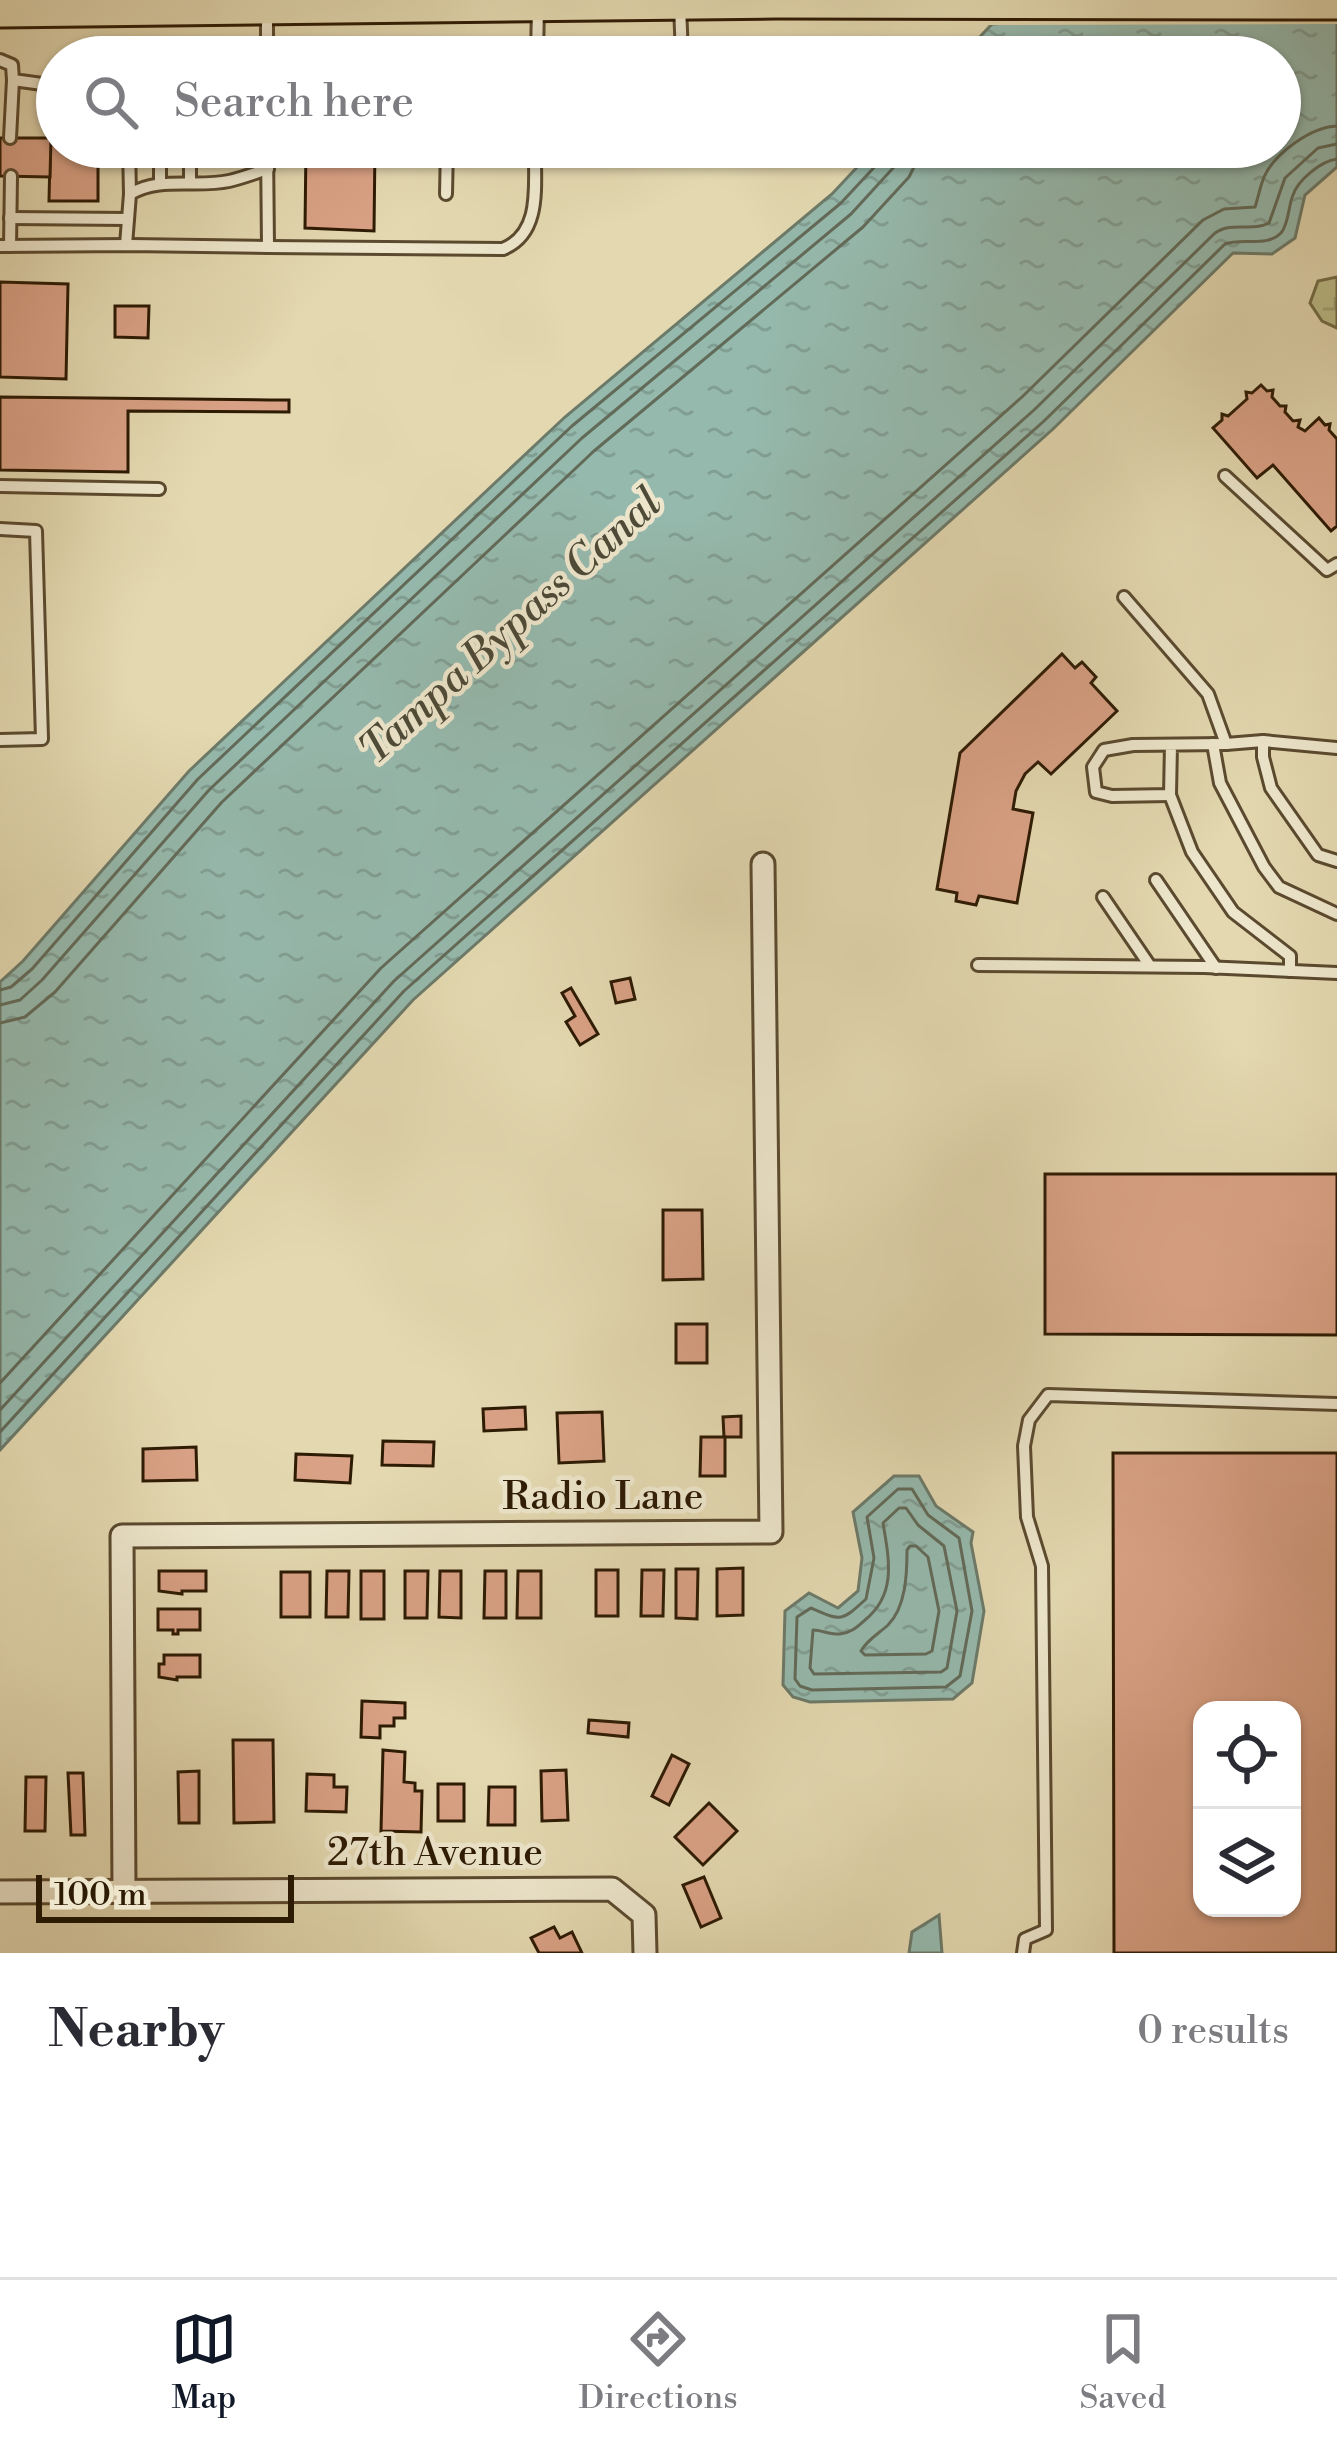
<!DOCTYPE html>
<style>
:root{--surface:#fff;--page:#f2f2f3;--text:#2b2b33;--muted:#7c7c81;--line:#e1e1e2;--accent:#111827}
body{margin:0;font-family:"Libre Bodoni",serif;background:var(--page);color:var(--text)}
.controls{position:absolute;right:36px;bottom:36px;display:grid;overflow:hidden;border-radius:24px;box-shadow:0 3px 9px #0004}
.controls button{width:108px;height:108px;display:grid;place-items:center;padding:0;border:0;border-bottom:3px solid var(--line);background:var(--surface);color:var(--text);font:60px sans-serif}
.scale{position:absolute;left:36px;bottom:30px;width:258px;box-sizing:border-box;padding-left:12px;border:6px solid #2e1b04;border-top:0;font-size:33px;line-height:42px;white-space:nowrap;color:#2e1b04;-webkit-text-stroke:9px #ede6cc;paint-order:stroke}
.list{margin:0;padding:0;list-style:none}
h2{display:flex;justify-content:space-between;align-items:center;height:156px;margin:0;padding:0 48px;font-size:51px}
h2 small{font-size:39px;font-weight:400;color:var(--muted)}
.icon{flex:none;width:66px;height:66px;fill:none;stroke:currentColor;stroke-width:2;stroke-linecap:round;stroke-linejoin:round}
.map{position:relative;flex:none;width:1337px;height:1953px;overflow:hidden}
.search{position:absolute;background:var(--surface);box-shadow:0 3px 9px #0004;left:36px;right:36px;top:36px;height:132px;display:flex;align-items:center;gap:30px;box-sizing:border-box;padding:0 42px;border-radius:66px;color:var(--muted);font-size:45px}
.sheet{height:324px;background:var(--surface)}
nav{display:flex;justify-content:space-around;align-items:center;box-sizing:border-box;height:168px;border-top:3px solid var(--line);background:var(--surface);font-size:33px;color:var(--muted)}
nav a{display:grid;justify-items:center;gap:6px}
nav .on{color:var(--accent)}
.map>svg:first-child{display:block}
.wetland{fill:url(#wetland-marsh);stroke:#746c46;stroke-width:3}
.water{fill:url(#water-ripples);stroke:#6c7a69;stroke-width:3}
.pier{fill:#e3d8b0}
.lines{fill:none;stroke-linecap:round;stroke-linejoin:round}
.shore{stroke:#626a58;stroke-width:3}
.building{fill:#d9a185;stroke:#2e1b04;stroke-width:3;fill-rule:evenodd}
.lane-casing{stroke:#5b4a2f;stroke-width:16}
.street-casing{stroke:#5b4a2f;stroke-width:27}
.primary-casing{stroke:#2e1b04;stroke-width:39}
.lane{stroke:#ede6cc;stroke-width:10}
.street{stroke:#ede6cc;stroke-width:21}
.primary{stroke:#e3d8b0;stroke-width:33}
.labels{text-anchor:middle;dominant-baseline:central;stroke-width:9;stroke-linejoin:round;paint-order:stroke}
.street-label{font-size:39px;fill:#2e1b04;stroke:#ede6cc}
.water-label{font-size:42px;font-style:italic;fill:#4d4a37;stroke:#ede6cc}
</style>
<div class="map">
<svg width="1337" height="1953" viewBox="0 0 1337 1953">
<defs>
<pattern id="wetland-marsh" width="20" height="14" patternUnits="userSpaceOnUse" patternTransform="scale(3)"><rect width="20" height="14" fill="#babc87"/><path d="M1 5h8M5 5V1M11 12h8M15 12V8" fill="none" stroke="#a0a173"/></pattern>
<pattern id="water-ripples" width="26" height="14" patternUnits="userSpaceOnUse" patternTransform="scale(3)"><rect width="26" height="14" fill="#95b9ad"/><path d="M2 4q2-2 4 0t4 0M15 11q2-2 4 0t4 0" fill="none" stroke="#819e93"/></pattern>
</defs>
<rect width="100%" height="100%" fill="#e3d8b0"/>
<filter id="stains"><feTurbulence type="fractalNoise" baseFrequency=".00167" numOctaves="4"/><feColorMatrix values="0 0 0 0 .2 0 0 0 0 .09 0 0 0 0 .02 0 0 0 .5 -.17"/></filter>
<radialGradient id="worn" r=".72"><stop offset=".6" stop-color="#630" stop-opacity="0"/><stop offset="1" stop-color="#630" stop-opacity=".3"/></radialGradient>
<!-- wetland -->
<polygon class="wetland" points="1337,277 1337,328 1322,321 1310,303 1318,281"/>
<!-- water -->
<g class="water">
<polygon points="1337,0 1337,167 1305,195 1295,238 1272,254 1233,253 1053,429 413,1000 0,1450 0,982 23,961 189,771 565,417 832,194 876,147 1280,147 1280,57 961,57 992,24"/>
<polygon points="894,1476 919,1476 936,1506 973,1532 971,1543 984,1611 972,1683 953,1699 810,1702 793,1697 783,1685 785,1611 809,1593 838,1608 858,1591 862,1558 853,1512"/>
<polygon points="939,1915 942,1953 909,1953 912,1932"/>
</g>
<!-- pier -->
<polygon class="pier" points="1012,0 1337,0 1337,24 983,25"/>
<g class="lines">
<!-- shore -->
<g class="shore">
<polyline points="0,990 11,987 32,969 198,779 572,426 841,203 881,160 884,147"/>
<polyline points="0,1005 20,1000 42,980 209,790 582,438 851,214 894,167 899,147"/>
<polyline points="0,1023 25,1017 55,992 222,802 594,451 863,227 909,177 915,165 917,147"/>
<path d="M0,1383L381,968L1022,397L1203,220L1224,209L1255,207C1258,198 1260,187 1264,177C1275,153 1311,127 1337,126"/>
<path d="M0,1410L394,981L1034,410L1215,233C1232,221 1252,232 1269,223L1285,178L1318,148L1337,144"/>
<path d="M0,1432L404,991L1044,421L1225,244C1242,237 1266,248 1281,233C1289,223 1288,207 1293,195C1298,180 1321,161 1337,159"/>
<path d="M898,1489H912L928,1515L959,1538L972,1611L960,1676L946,1687L812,1690L800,1686L795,1679L797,1617L811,1608C841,1621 841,1622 866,1599L874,1558L867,1517Z"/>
<path d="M899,1508H906L918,1525L944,1546L957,1611L947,1668L941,1672L814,1674L810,1668L813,1630C822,1630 830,1635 840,1634C851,1633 857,1627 865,1620C897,1594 889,1559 883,1523Z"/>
<path d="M910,1546H916L928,1557L939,1611L932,1651L926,1654L865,1655L861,1651C867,1640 878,1634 888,1625C906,1607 907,1574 907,1550Z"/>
</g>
</g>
<!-- building -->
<g class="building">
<polygon points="747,43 790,43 789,57 747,57"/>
<polygon points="158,50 198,51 198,57 158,57"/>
<polygon points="51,114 57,114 57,147 98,147 98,201 49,201"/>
<polygon points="0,138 51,138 50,177 0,176"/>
<rect x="153" y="147" width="69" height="13"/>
<polygon points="306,147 375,147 374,231 305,228"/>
<polygon points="0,282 68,284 66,379 0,377"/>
<polygon points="115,306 149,306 148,338 115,337"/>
<polygon points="1261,385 1267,391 1273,390 1272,397 1280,406 1286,406 1285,412 1293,421 1300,420 1298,427 1305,431 1319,418 1325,425 1330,424 1329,430 1337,439 1337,526 1331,531 1273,465 1257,478 1213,428 1222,420 1222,414 1228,416 1247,399 1246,392 1252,393"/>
<polygon points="0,397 270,400 289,400 289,412 128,411 128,472 0,470"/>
<polygon points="1062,654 1075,668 1082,662 1096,677 1091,683 1117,711 1051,774 1038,762 1025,774 1016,791 1013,809 1033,813 1017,903 979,896 976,905 956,901 957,893 937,889 960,753"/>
<polygon points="630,978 635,999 616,1003 611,982"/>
<polygon points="571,988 598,1034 580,1045 566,1022 575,1016 562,993"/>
<polygon points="1045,1174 1337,1174 1337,1335 1045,1334"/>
<polygon points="663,1210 702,1210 703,1279 663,1280"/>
<rect x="676" y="1324" width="31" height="39"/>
<polygon points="525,1407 526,1429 484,1431 483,1409"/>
<polygon points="602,1412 604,1461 559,1463 557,1413"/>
<polygon points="741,1416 741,1437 724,1437 723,1417"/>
<polygon points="701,1437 725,1437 725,1476 700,1476"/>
<polygon points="383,1441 434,1442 433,1466 382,1465"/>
<polygon points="196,1447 197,1480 143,1481 143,1449"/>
<path d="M1113,1453H1337V1953H1114ZM1202,1710H1292V1908H1202Z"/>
<polygon points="296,1454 352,1456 350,1483 295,1480"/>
<polygon points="743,1568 743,1615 717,1616 717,1569"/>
<polygon points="676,1569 698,1569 697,1619 676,1618"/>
<rect x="596" y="1570" width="22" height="46"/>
<polygon points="642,1570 664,1570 663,1616 641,1616"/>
<polygon points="159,1571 206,1571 206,1591 182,1591 182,1594 159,1591"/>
<polygon points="327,1571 349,1571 348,1617 326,1617"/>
<rect x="361" y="1571" width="23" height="48"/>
<polygon points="405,1571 428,1571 427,1618 405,1618"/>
<polygon points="440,1571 461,1571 461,1618 439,1617"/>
<polygon points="485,1571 506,1571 506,1618 484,1618"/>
<polygon points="518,1571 541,1571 541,1618 517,1618"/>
<rect x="281" y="1572" width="29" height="45"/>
<polygon points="158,1609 200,1609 200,1630 178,1630 178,1634 173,1634 173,1630 158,1630"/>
<polygon points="164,1655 200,1655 200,1677 177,1677 177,1680 159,1677 159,1664 164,1664"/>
<polygon points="362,1701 405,1703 405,1718 394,1718 394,1726 380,1726 380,1738 361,1737"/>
<polygon points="589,1720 629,1723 628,1737 588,1733"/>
<polygon points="233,1740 273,1740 274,1822 234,1823"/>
<polygon points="383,1750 405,1752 404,1782 415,1783 415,1791 422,1791 421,1832 381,1831"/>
<polygon points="672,1755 689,1764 669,1805 652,1796"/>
<polygon points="566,1770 568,1820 542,1821 541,1771"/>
<polygon points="199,1771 199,1823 179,1823 178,1772"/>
<polygon points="68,1773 83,1773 85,1835 71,1835"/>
<polygon points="307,1774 334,1775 334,1787 347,1787 346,1812 306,1811"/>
<polygon points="26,1777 46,1777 45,1831 25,1831"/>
<rect x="438" y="1784" width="26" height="37"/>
<polygon points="489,1787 515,1787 515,1825 488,1825"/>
<polygon points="709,1803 737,1831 703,1865 675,1837"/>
<polygon points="704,1877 721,1918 701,1927 683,1885"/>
<polygon points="554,1927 560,1938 572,1932 582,1953 539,1953 531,1938"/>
</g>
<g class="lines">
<defs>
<g id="lane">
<polyline points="680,5 682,57"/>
<polyline points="267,12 267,57"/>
<polyline points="537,57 538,6"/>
<polyline points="0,60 12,65 13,80 57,86"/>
<polyline points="10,138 13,80"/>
<polyline points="129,147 130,194"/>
<polyline points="190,160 190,183"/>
<polyline points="160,184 160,160"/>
<polyline points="446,194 447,147"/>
<polyline points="10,218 128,219"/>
<path d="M126,245L130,194C160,176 196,188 229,181C242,178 255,173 268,169"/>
<polyline points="0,246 130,245 268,247 267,147"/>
<polyline points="10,246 11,176"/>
<path d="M268,247L503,249C543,233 534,183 535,147"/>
<polyline points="1225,476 1327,570 1337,564"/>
<polyline points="0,486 159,489"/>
<polyline points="0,529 36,531 42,739 0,740"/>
<polyline points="1124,597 1208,694 1226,744 1263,741"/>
<polyline points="1213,744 1220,783 1264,867 1279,887 1337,914"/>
<polyline points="1171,745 1170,795 1112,796 1096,792 1093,767 1104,750 1133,745 1226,744"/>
<polyline points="1337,748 1263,741 1263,757 1271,788 1318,855 1337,861"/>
<polyline points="1170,795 1192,852 1233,912 1290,956 1290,971"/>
<polyline points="1156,880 1216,968"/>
<polyline points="1103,897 1150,966"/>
<polyline points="978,965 1204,967 1337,973"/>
<polyline points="1023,1953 1025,1939 1046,1930 1042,1566 1027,1517 1024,1446 1029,1420 1048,1395 1337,1404"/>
</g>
<g id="street">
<polyline points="124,1890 122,1536 771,1532 763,864"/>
<polyline points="0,1892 612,1889 644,1915 645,1953"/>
</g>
<polyline id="primary" points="0,10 776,1 1337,2"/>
</defs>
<!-- lane casing -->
<use href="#lane" class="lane-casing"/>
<!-- street casing -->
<use href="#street" class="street-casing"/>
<!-- primary casing -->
<use href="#primary" class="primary-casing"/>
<!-- lane -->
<use href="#lane" class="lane"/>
<!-- street -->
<use href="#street" class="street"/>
<!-- primary -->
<use href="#primary" class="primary"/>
</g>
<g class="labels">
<!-- street labels -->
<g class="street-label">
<text x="603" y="1497">Radio Lane</text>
<text x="435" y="1853">27th Avenue</text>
</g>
<!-- water labels -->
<g class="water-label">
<text transform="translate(511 627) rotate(-42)">Tampa Bypass Canal</text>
</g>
</g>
<rect width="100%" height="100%" filter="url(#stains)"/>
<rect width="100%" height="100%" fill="url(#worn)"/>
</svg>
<div class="controls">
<button><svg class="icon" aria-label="locate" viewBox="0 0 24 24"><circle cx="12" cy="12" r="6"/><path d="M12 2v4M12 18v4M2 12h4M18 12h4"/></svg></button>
<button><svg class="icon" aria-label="layers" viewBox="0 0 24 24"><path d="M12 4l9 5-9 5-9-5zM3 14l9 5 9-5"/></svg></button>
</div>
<div class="scale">100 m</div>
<div class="search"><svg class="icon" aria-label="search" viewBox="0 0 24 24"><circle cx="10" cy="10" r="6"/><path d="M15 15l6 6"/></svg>Search here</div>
</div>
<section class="sheet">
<h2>Nearby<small>0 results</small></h2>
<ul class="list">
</ul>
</section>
<nav>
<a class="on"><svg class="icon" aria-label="map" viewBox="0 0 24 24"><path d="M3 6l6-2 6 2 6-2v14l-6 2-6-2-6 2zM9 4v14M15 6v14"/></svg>Map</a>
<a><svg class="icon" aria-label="directions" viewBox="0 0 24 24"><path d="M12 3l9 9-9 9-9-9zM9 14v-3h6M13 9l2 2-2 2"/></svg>Directions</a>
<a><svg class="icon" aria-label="saved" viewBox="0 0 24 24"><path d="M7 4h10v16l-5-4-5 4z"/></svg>Saved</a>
</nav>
